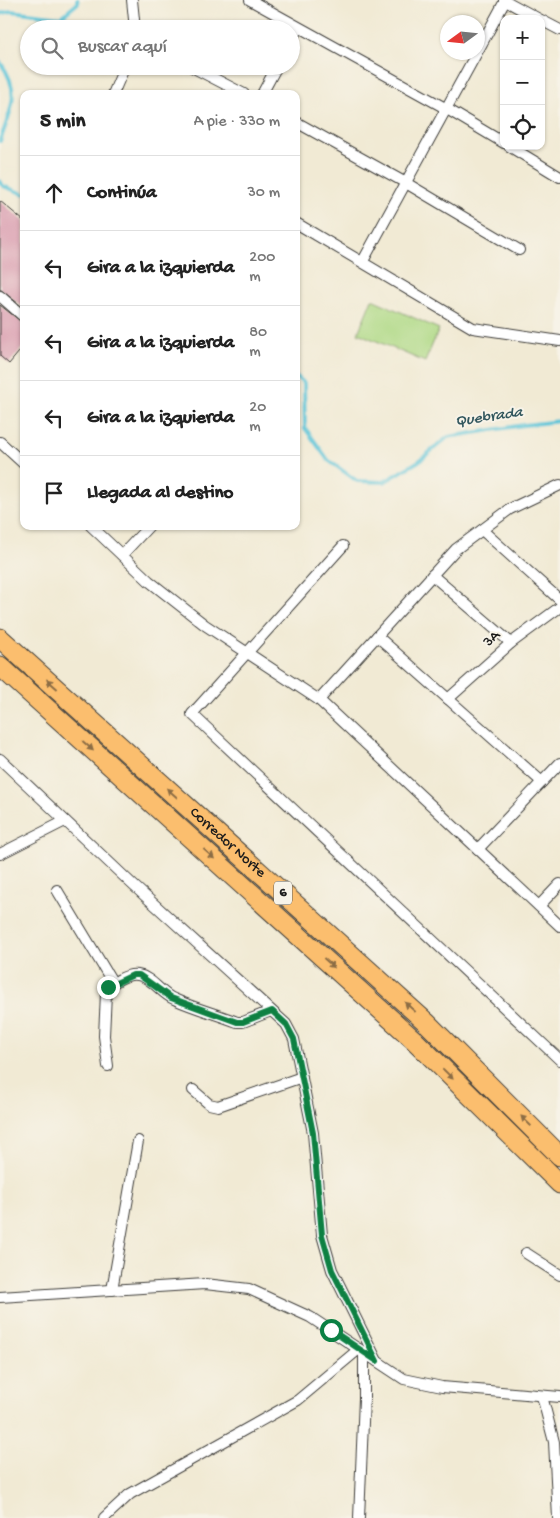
<!DOCTYPE html>
<html lang="es">
<meta charset="utf-8">
<style>
:root{--surface:#fff;--page:#f2f2f2;--text:#222;--muted:#767676;--line:#e0e0e0}
body{margin:0;font-family:"Gochi Hand",sans-serif;background:var(--page);color:var(--text)}
.controls{position:absolute;right:15px;top:15px;display:grid;overflow:hidden;border-radius:10px;box-shadow:0 1px 4px #0004}
.controls button{width:45px;height:45px;display:grid;place-items:center;padding:0;border:0;border-bottom:1px solid var(--line);background:var(--surface);color:var(--text);font:25px sans-serif}
.compass{position:absolute;left:440px;top:15px;width:45px;height:45px;border-radius:50%;background:var(--surface);box-shadow:0 1px 4px #0004;rotate:255deg}
.stop{position:absolute;width:15px;height:15px;margin:-11px;border:4px solid #0b8043;border-radius:50%;background:#fff}
.stop.end{background:#0b8043;border-color:#fff;box-shadow:0 1px 5px #0008}
.list{margin:0;padding:0;list-style:none}
h2{display:flex;justify-content:space-between;align-items:center;height:65px;margin:0;padding:0 20px;font-size:21px}
h2 small{font-size:16px;font-weight:400;color:var(--muted)}
.list li{display:grid;grid-template-columns:32px 1fr auto;gap:15px;align-items:center;box-sizing:border-box;height:75px;padding:0 20px;border-top:1px solid var(--line)}
.list b{display:block;font-size:19px;white-space:nowrap}
.list em{font-size:16px;font-style:normal;color:var(--muted)}
.icon{flex:none;width:28px;height:28px;fill:none;stroke:currentColor;stroke-width:2;stroke-linecap:round;stroke-linejoin:round}
.map{position:relative;flex:none;width:560px;height:1518px;overflow:hidden}
.search{position:absolute;background:var(--surface);box-shadow:0 1px 4px #0004;left:20px;top:20px;width:280px;height:55px;display:flex;align-items:center;gap:12px;box-sizing:border-box;padding:0 18px;border-radius:28px;color:var(--muted);font-size:19px}
.panel{position:absolute;background:var(--surface);box-shadow:0 1px 4px #0004;left:20px;top:90px;width:280px;height:440px;border-radius:10px}
.map>svg:first-child{display:block}
.green{fill:#afd985;stroke:#667a50}
.lines{fill:none;stroke-linecap:round;stroke-linejoin:round}
.stream{stroke:#5cc4d8;stroke-width:4}
.building{fill:#d99bae}
.street-casing{stroke:#3c3b38;stroke-width:12}
.highway-casing{stroke:#3c3b38;stroke-width:21}
.street{stroke:#fff;stroke-width:10}
.highway{stroke:#fbbe6e;stroke-width:19}
.oneway{fill:#8c6d45}
.route{stroke:#0b8043;stroke-width:6}
.labels{text-anchor:middle;dominant-baseline:central;stroke-width:4;stroke-linejoin:round;paint-order:stroke}
.shield{fill:#f7f3e8;stroke:#5e5c59;stroke-width:1}
.shield-label{font-size:14px;font-weight:bold;fill:#1c1c1c}
.street-label{font-size:15px;fill:#1c1c1c;stroke:#f7f3e8}
.water-label{font-size:16px;font-style:italic;fill:#32575e;stroke:#f7f3e8}
</style>
<div class="map">
<svg width="560" height="1518" viewBox="0 0 560 1518">
<rect width="100%" height="100%" fill="#f7f3e8"/>
<filter id="ink" filterUnits="userSpaceOnUse"><feTurbulence type="fractalNoise" baseFrequency=".02" numOctaves="2"/><feDisplacementMap in="SourceGraphic" scale="10" xChannelSelector="R" yChannelSelector="G"/><feConvolveMatrix kernelMatrix="1 2 1 2 8 2 1 2 1" color-interpolation-filters="sRGB"/></filter>
<filter id="wash" filterUnits="userSpaceOnUse"><feTurbulence type="fractalNoise" baseFrequency=".0096" numOctaves="4" result="noise"/><feDisplacementMap in="SourceGraphic" scale="20" xChannelSelector="R" yChannelSelector="G"/><feGaussianBlur stdDeviation="1.12" result="paint"/><feColorMatrix in="noise" values="0 0 0 0 0 0 0 0 0 0 0 0 0 0 0 0 0 1.4 0 .05"/><feComposite in="paint" operator="in"/></filter>
<g filter="url(#wash)">
<rect width="100%" height="100%" fill="#f1ead4"/>
<!-- green -->
<polygon class="green" points="372,299 439,329 425,362 358,333"/>
<g class="lines">
<!-- stream -->
<g class="stream">
<polyline points="0,14 11,11 61,17 78,3 77,0"/>
<path d="M0,62C22,92 11,109 0,141"/>
<polyline points="0,181 3,186 24,194"/>
<polyline points="296,376 304,383 305,428 328,460 357,481 384,482 419,461 448,437 524,425 560,421"/>
</g>
</g>
<g id="blocks">
<!-- building -->
<g class="building">
<polygon points="0,201 24,221 24,308 0,289"/>
<polygon points="0,305 24,324 24,346 9,364 0,356"/>
</g>
</g>
</g>
<g filter="url(#ink)">
<use href="#blocks" fill-opacity="0" stroke="#3c3b38" stroke-width="1"/>
<g class="lines">
<defs>
<g id="street">
<polyline points="132,0 135,29"/>
<polyline points="250,0 447,109 504,143"/>
<polyline points="504,0 539,19"/>
<polyline points="541,20 560,30"/>
<polyline points="291,40 298,28"/>
<polyline points="190,66 244,94"/>
<polyline points="113,94 125,66"/>
<polyline points="262,94 277,66"/>
<polyline points="296,122 406,183 519,250"/>
<polyline points="509,146 560,177"/>
<polyline points="296,223 473,328 560,341"/>
<polyline points="363,261 505,1"/>
<polyline points="0,296 24,317"/>
<polyline points="0,442 24,464"/>
<polyline points="91,526 149,581 205,625 319,700 560,926"/>
<polyline points="482,530 560,600"/>
<polyline points="343,546 192,714 560,1060"/>
<polyline points="122,555 149,526"/>
<polyline points="432,575 511,643"/>
<polyline points="377,636 542,782"/>
<polyline points="448,699 511,643 560,607"/>
<polyline points="319,700 456,549 510,509 560,485"/>
<polyline points="0,759 133,885 286,1024 294,1039 313,1133 322,1235 332,1270 377,1361"/>
<polyline points="478,849 560,763"/>
<polyline points="0,854 65,821"/>
<polyline points="57,890 113,983"/>
<polyline points="539,906 560,884"/>
<path d="M108,1066L104,1036L106,993C109,983 127,973 138,975C152,977 161,994 174,999C194,1008 216,1014 237,1022H243L271,1011"/>
<polyline points="193,1090 209,1104 218,1106 302,1077"/>
<polyline points="526,1253 560,1275"/>
<polyline points="112,1290 138,1141"/>
<polyline points="0,1297 205,1284 249,1289 310,1317 404,1379 442,1387 560,1397"/>
<polyline points="542,1396 554,1442 558,1518"/>
<polyline points="104,1518 130,1494 298,1400 359,1349"/>
<polyline points="359,1518 364,1398 364,1353"/>
</g>
<g id="highway">
<path id="s1" d="M0,638L426,1022L560,1156"/>
<polyline points="0,666 414,1040 560,1184"/>
</g>
</defs>
<!-- street casing -->
<use href="#street" class="street-casing"/>
<!-- highway casing -->
<use href="#highway" class="highway-casing"/>
<!-- street -->
<use href="#street" class="street"/>
<!-- highway -->
<use href="#highway" class="highway"/>
</g>
<!-- one-way arrows -->
<defs><path id="oneway-solid" d="M-6-.8H1V-3.2L6.5 0L1 3.2V.8H-6Z" transform="scale(1.25)"/></defs>
<g class="oneway">
<use href="#oneway-solid" transform="translate(52 684) rotate(-138)"/>
<use href="#oneway-solid" transform="translate(88 746) rotate(42)"/>
<use href="#oneway-solid" transform="translate(172 793) rotate(-138)"/>
<use href="#oneway-solid" transform="translate(209 854) rotate(42)"/>
<use href="#oneway-solid" transform="translate(329 963) rotate(42)"/>
<use href="#oneway-solid" transform="translate(410 1007) rotate(-138)"/>
<use href="#oneway-solid" transform="translate(448 1074) rotate(45)"/>
<use href="#oneway-solid" transform="translate(526 1121) rotate(-135)"/>
</g>
</g>
<g class="lines" filter="url(#ink)">
<!-- route -->
<polyline class="route" points="108,987 133,975 139,975 171,998 237,1022 243,1022 272,1011 286,1024 294,1039 313,1133 322,1235 332,1270 377,1361 331,1330"/>
</g>
<g class="labels">
<!-- shield labels -->
<rect class="shield" x="274" y="881.5" width="18" height="23" rx="4"/>
<g class="shield-label">
<text x="283" y="893">6</text>
</g>
<!-- street labels -->
<g class="street-label">
<text transform="translate(492 639) rotate(-41)">3A</text>
<text stroke="none"><textPath href="#s1" startOffset="306">Corredor Norte</textPath></text>
</g>
<!-- water labels -->
<g class="water-label">
<text transform="translate(489 418) rotate(-8)">Quebrada</text>
</g>
</g>
</svg>
<div class="controls">
<button>+</button>
<button>−</button>
<button><svg class="icon" aria-label="locate" viewBox="0 0 24 24"><circle cx="12" cy="12" r="6"/><path d="M12 2v4M12 18v4M2 12h4M18 12h4"/></svg></button>
</div>
<svg class="compass" viewBox="-18 -18 36 36"><path d="M0-13l5 13h-10z" fill="#e53935"/><path d="M0 13l5-13h-10z" fill="#767676"/></svg>
<div class="stop" style="left:331px;top:1330px"></div>
<div class="stop end" style="left:108px;top:987px"></div>
<div class="search"><svg class="icon" aria-label="search" viewBox="0 0 24 24"><circle cx="10" cy="10" r="6"/><path d="M15 15l6 6"/></svg>Buscar aquí</div>
<section class="panel">
<h2>5 min<small>A pie · 330 m</small></h2>
<ul class="list">
<li><svg class="icon" aria-label="ahead" viewBox="0 0 24 24"><path d="M12 20V5M6 11l6-6 6 6"/></svg><div><b>Continúa</b></div><em>30 m</em></li>
<li><svg class="icon" aria-label="left" viewBox="0 0 24 24"><path d="M17 20v-9H6M10 6l-5 5 5 5"/></svg><div><b>Gira a la izquierda</b></div><em>200 m</em></li>
<li><svg class="icon" aria-label="left" viewBox="0 0 24 24"><path d="M17 20v-9H6M10 6l-5 5 5 5"/></svg><div><b>Gira a la izquierda</b></div><em>80 m</em></li>
<li><svg class="icon" aria-label="left" viewBox="0 0 24 24"><path d="M17 20v-9H6M10 6l-5 5 5 5"/></svg><div><b>Gira a la izquierda</b></div><em>20 m</em></li>
<li><svg class="icon" aria-label="arrive" viewBox="0 0 24 24"><path d="M6 21V4h12l-3 4 3 4H6"/></svg><div><b>Llegada al destino</b></div></li>
</ul>
</section>
</div>
